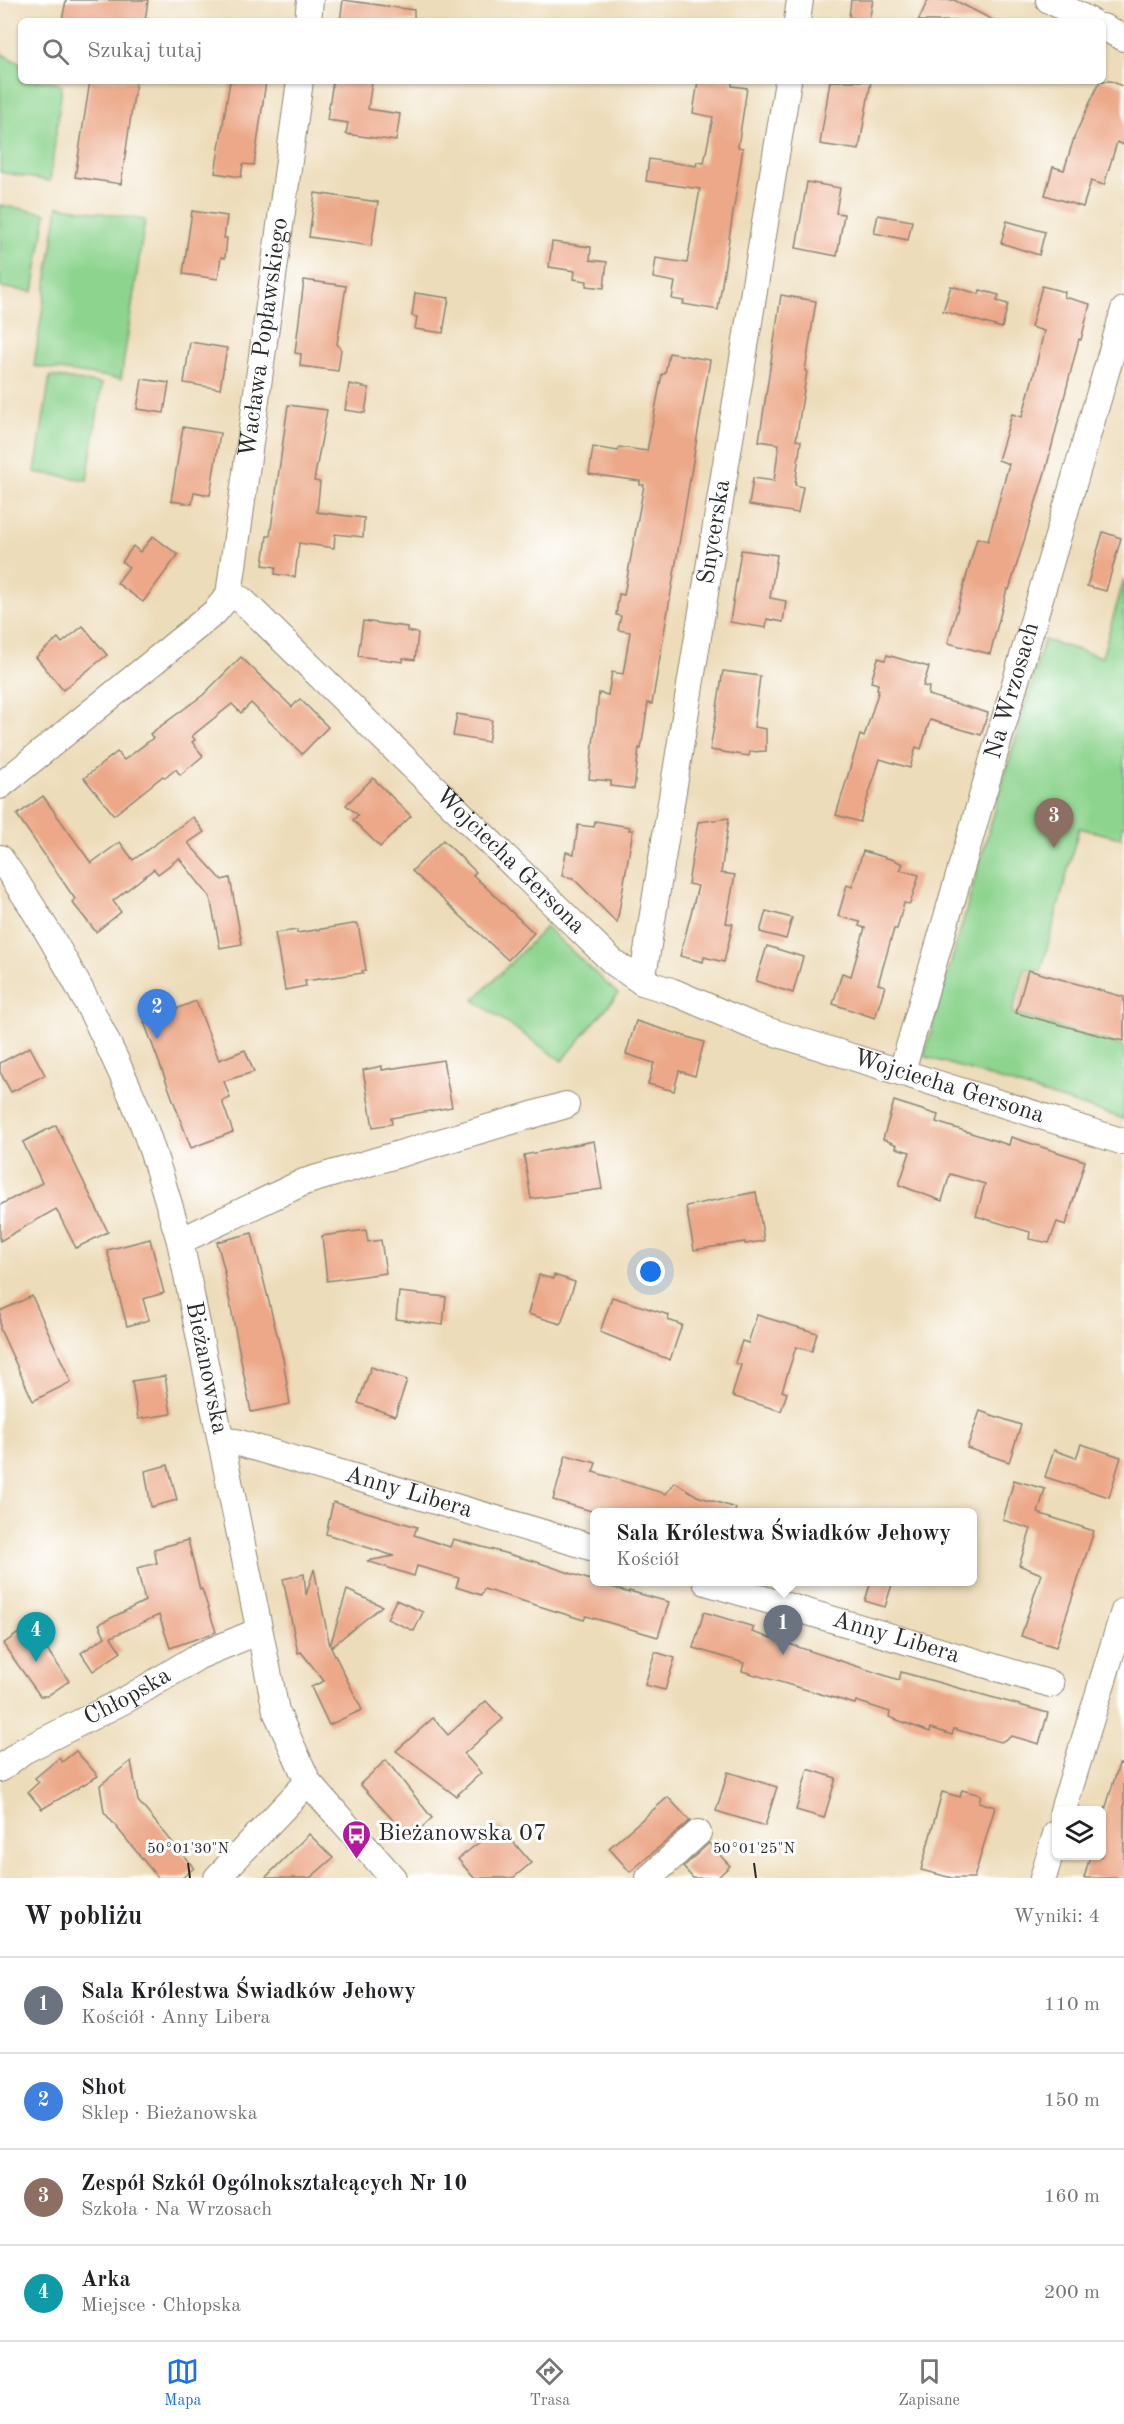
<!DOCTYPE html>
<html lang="pl">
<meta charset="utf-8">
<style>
:root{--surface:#fff;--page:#f2f2f2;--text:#202124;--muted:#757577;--line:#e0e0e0;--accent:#1a73e8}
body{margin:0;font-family:"Old Standard TT",serif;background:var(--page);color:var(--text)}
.controls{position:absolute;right:18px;bottom:18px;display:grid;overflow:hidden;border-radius:9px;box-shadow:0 2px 4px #0004}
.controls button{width:54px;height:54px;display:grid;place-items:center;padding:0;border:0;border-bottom:2px solid var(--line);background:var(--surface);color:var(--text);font:30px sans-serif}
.you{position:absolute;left:651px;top:1272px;width:21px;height:21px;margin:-15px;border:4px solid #fff;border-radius:50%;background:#1a73e8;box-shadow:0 0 0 9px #1a73e833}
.badge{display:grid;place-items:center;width:39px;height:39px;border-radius:50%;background:var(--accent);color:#fff;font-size:20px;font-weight:700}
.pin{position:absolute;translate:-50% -50px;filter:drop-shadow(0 2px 3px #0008)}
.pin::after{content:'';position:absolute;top:32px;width:21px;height:18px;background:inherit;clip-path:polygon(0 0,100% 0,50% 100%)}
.popup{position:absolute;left:590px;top:1508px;width:387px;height:78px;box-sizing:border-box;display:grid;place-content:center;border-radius:9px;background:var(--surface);filter:drop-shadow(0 2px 4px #0005);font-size:20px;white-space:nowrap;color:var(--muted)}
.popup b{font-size:22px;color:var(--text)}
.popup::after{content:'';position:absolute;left:50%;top:100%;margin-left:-12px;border:12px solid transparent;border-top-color:var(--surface)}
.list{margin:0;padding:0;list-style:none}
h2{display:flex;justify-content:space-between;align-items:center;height:78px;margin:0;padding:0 24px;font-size:26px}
h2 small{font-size:20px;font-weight:400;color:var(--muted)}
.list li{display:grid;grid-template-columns:39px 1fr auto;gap:18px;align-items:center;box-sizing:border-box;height:96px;padding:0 24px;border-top:2px solid var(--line)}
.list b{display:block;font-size:22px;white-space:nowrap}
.list p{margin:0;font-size:20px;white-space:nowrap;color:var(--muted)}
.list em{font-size:20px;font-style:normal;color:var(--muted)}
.icon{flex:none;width:33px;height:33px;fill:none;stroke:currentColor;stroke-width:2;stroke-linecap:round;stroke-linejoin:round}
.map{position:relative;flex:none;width:1124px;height:1878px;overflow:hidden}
.search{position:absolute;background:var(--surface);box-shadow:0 2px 4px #0004;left:18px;right:18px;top:18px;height:66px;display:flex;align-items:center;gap:15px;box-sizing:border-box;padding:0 21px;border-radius:9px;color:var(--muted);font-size:22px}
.sheet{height:462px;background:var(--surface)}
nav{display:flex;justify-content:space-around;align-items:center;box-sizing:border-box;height:84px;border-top:2px solid var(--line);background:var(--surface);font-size:16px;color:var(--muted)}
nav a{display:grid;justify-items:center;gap:3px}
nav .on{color:var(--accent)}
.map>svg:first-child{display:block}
.green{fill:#8dd48e;stroke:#5c805c;stroke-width:1.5}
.building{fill:#eca888}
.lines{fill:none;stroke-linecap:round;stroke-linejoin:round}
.minor-casing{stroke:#8c8472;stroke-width:28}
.minor{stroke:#fff;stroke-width:26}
.ticks{fill:none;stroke:#2b2b2b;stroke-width:2}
.labels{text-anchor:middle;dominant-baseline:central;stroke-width:6;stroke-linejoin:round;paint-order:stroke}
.street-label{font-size:24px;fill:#2b2b2b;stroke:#fff}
.poi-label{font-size:24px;fill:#2b2b2b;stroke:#fff;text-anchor:start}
.ticks-label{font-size:15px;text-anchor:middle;fill:#2b2b2b;stroke:#fff;stroke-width:6;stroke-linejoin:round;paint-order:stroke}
</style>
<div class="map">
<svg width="1124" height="1878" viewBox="0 0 1124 1878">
<rect width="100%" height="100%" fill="#fff"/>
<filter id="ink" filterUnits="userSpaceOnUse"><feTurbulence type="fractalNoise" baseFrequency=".0167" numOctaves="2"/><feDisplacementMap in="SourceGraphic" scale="12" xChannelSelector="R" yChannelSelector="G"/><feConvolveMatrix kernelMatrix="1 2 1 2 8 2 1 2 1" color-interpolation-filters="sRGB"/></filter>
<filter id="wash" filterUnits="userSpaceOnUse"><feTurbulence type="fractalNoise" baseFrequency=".008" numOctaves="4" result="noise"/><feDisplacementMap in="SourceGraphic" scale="24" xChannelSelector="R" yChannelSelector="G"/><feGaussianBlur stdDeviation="1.35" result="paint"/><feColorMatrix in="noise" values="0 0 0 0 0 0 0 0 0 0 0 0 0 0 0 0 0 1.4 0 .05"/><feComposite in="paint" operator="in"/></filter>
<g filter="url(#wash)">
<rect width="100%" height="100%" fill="#eddcb9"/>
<!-- green -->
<g class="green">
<polygon points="0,53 21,64 21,81 52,81 62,86 50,181 0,172"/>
<polygon points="0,205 46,213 33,292 0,287"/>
<polygon points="58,206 145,220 121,379 34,366"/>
<polygon points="50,376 102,384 87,480 35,472"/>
<polygon points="1124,579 1124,823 1121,838 1079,828 1041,971 1026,968 1012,1013 1124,1046 1124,1119 924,1056 1044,640 1102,657"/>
<polygon points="546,927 618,994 562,1061 474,1000"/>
</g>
<g id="blocks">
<!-- building -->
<g class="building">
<polygon points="66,0 148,0 145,21 62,21"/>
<polygon points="343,0 414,10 414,21 340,21"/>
<polygon points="851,0 873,0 869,21 849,17"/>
<polygon points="928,0 954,0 995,21 918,21"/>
<polygon points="90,81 136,81 121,184 75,177"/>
<polygon points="230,81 266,81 254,165 243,164 241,177 215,173"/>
<polygon points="333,81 372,81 368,109 400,114 396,141 346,134 348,123 327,120"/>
<polygon points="698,81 732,81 732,86 747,88 738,147 743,148 718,310 683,304 684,301 672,299 675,282 653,278 656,258 687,263 700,189 646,181 649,159 696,166 697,162 704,163 713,117 693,113"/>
<polygon points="830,81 871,81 859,150 820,144"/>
<polygon points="1100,81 1111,81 1124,87 1124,145 1117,142 1104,185 1091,181 1083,207 1045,195 1053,167 1064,170 1075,135"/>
<polygon points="807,182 840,188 836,213 844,214 837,256 796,248"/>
<polygon points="315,193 378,202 371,246 309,237"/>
<polygon points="192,211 227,216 224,238 227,238 225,258 221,257 218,279 183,274"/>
<polygon points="878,215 912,221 908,240 874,233"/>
<polygon points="1007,221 1045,232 1039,255 1001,243"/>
<polygon points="552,242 591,247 590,260 607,262 604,288 586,286 587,281 574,279 575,271 549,267"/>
<polygon points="304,280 346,286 337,344 341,349 338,371 300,366 301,354 295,353"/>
<polygon points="951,286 979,294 980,290 999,295 997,301 1008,304 1002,328 943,311"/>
<polygon points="1042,286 1065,292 1064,297 1090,304 1081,340 1079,339 1046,469 1009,590 1007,589 990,654 948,643 977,538 988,541 1009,464 998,460 1012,414 1022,417 1035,370 1044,331 1031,327"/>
<polygon points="415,293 449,298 443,333 415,329 417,317 412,316"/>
<polygon points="781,295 816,301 805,371 807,371 796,440 801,441 795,485 803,487 798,513 749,505 753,478 774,481 779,444 759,441"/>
<polygon points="190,342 227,348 220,389 184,383"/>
<polygon points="669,353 710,360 670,598 652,704 648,703 641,749 639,748 634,789 611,786 611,781 589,779 599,693 608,695 612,672 623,674 630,632 618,630 621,616 616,615 619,594 624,595 644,485 640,485 640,481 589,474 593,447 618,451 619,447 647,451 662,374 665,374"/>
<polygon points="142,379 169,383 164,413 137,409"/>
<polygon points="349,384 369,388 365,413 345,410"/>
<polygon points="288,405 327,410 314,481 320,482 317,512 364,518 363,537 335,534 334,548 299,543 295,577 275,574 276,567 263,565 267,536 270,536"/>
<polygon points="183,427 220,433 210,495 194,492 192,504 171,501"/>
<polygon points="1103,532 1121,538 1106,591 1087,586"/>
<polygon points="153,536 178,555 143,602 117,583 129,567 122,562 133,546 140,552"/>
<polygon points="741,550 777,555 770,598 786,601 783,622 767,619 766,628 730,622"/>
<polygon points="363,621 407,627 407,631 418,633 415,660 403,658 403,662 358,656"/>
<polygon points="83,626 107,655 63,690 36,657 58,638 62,643"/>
<polygon points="887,655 929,667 923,686 929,687 928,695 988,713 981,735 930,720 921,749 916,747 910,768 880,759 860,822 836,815 860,735 864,737 879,690 877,689 878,684 871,682 878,658 885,660"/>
<polygon points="241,657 292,707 300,699 328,727 302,754 251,703 241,713 232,704 192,736 195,740 192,742 203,756 180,775 176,769 165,778 163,776 114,815 84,778 117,752 124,760 153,738 150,734 203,695"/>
<polygon points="723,671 760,676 754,727 766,729 766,751 750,752 749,756 710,750"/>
<polygon points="457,714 492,720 488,742 453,736"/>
<polygon points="373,778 411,816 380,847 353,820 358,815 346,805"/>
<polygon points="43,796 91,863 120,842 133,860 193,817 204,832 188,843 222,880 230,878 242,944 220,948 210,897 179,858 158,874 154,869 113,901 121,912 96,932 72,902 75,899 17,815"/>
<polygon points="729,818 721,873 735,875 726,923 733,924 724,962 704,957 703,962 680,956 698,886 688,884 698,822"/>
<polygon points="595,821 630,827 629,830 633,830 617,923 573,878 562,876 566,852 574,854 578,825 594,827"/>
<polygon points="443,840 476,872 473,875 534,933 508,960 412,871"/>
<polygon points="863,851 894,860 903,864 900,870 919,875 910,904 904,903 897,929 894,929 878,984 885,986 875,1018 833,1004 842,973 851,976 865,928 859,926 860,922 838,916 847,885 852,887"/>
<polygon points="766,911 792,918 786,939 760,932"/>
<polygon points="353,924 358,924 366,970 362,971 363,973 305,981 306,986 285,990 275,933 297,930 297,933"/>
<polygon points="767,946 803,957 793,993 756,981"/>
<polygon points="1028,970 1124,997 1124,1041 1117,1039 1117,1040 1016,1013"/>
<polygon points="196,1001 219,1060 245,1050 254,1072 224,1081 230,1098 222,1101 233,1132 191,1148 144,1022"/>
<polygon points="636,1021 704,1042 695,1076 679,1071 674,1091 648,1084 654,1063 626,1054"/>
<polygon points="30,1047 45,1075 11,1092 0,1072 0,1063"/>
<polygon points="443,1060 452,1107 391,1118 392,1124 373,1127 363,1070 382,1066 382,1070"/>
<polygon points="894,1101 938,1115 936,1122 1009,1145 1011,1137 1085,1161 1066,1225 1057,1222 1049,1243 1029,1239 1030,1232 976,1216 985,1184 950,1174 942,1201 899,1185 910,1152 896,1148 897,1145 883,1139"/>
<polygon points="56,1125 108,1232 76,1248 56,1209 0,1241 0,1205 42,1183 23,1142"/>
<polygon points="594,1141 602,1189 531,1199 524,1155"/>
<polygon points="756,1192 764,1241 745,1244 745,1242 694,1250 686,1206"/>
<polygon points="366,1230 368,1242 381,1240 386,1273 327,1281 322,1236"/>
<polygon points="252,1233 283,1359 290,1404 251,1412 224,1272 225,1272 217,1242"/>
<polygon points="150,1239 164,1293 143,1299 149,1320 127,1326 107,1250"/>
<polygon points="539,1275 553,1279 554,1275 575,1282 561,1324 528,1314"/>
<polygon points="399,1292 446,1297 443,1325 396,1319"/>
<polygon points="32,1296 71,1382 33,1401 0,1329 0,1311"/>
<polygon points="612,1297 669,1315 668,1320 682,1325 670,1360 600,1332"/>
<polygon points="757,1315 817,1333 812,1351 796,1347 782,1391 787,1393 781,1411 732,1396 741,1365 735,1363 742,1341 748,1343"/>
<polygon points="371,1367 407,1380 395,1416 358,1403"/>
<polygon points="165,1376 171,1414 138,1419 132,1381"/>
<polygon points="980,1411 1021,1425 1009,1462 967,1448"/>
<polygon points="1081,1444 1121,1457 1109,1497 1045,1477 1054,1450 1076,1458"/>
<polygon points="566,1455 596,1463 593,1472 666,1494 675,1482 697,1496 736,1508 735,1512 595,1512 553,1500"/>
<polygon points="168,1465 177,1500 151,1507 145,1471"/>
<polygon points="1014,1480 1045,1489 1038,1513 1094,1531 1056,1647 1021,1636 1041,1574 1019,1565 1031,1529 1003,1520"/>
<polygon points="333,1502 417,1527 414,1535 450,1547 453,1539 537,1562 629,1593 629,1591 669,1602 658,1637 586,1616 584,1620 484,1589 481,1595 456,1587 459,1578 417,1566 414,1576 367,1561 394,1556 326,1534"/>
<polygon points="188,1540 200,1590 202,1589 216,1632 170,1648 159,1615 111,1637 121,1652 93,1671 81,1653 105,1637 99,1624 145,1601 137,1568 157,1563 154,1549"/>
<polygon points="314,1569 330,1646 347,1590 382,1606 331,1647 362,1710 329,1725 311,1687 324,1681 301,1652 298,1653 283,1579 304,1574 306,1595"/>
<polygon points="871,1581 893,1581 885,1607 865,1601"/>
<polygon points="396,1600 423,1612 414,1631 387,1619"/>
<polygon points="704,1612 754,1627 752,1632 899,1680 901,1672 1048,1713 1039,1744 1012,1736 1001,1742 954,1729 952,1735 931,1728 930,1732 889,1717 890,1712 856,1701 855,1704 742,1671 744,1663 693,1648"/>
<polygon points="30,1625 69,1681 47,1696 40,1696 3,1644"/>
<polygon points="655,1652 675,1658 665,1690 645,1685"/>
<polygon points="486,1701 503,1719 464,1754 481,1773 456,1796 396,1751 433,1718 448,1735"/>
<polygon points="76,1751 98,1776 42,1809 28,1792 39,1782 35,1778 59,1758 62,1762"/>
<polygon points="386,1760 432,1818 410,1839 360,1784"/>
<polygon points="131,1761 138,1801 194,1868 182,1878 158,1878 104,1812 100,1785"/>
<polygon points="1119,1764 1124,1765 1124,1878 1084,1878 1090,1856 1101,1856 1101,1823"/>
<polygon points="808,1769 836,1778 824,1818 796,1810"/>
<polygon points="728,1772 777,1787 765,1826 716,1811"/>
<polygon points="962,1790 981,1795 979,1802 995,1807 974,1878 952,1878 921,1870 942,1792 960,1797"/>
<polygon points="668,1797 690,1821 630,1872 609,1848"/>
<polygon points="500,1826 531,1863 513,1878 474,1878 458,1859"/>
<polygon points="309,1834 333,1858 310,1878 265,1878"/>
<polygon points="709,1843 730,1866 717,1878 693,1878 683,1867"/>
</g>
</g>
</g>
<g filter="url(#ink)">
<use href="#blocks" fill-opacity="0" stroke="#8c8472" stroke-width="1.5"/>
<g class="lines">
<defs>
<g id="minor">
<polyline points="1049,0 1090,21"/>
<polyline points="308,21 310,0"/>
<polyline points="797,21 800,0"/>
<polyline points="1103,27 1124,38"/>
<path id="s1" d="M229,595L242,600L613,962L642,982L671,991L753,1026L1124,1142"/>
<path id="s2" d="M229,595L300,81"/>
<polyline points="0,786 215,612 229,595"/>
<path id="s3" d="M0,858C54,936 99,1019 136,1106C154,1149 166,1196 180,1241L276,1711L308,1782L393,1878"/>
<path id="s4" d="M642,982L788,81"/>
<path id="s5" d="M902,1071L1124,310"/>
<polyline points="180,1241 304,1182 566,1105"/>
<path id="s6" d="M221,1441L236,1442L594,1548"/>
<path id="s7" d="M706,1582L1051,1684"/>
<path id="s8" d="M0,1769L23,1751L129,1698L199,1656L259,1631"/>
<polyline points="1063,1810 1124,1611"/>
<polyline points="217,1878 308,1782"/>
<polyline points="649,1878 698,1833"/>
<polyline points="1043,1878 1056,1834"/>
</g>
</defs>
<!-- minor casing -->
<use href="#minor" class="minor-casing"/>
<!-- minor -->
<use href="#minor" class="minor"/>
</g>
</g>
<!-- ticks -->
<path class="ticks" d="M188,1863L190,1878M754,1863L756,1878"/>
<!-- icons -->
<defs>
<symbol id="bus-pin" viewBox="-11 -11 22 30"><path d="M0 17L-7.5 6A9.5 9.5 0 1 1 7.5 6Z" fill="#b5179e" stroke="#fff"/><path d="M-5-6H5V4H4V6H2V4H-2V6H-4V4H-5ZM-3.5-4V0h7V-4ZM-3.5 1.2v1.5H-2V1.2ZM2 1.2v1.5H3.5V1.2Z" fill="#fff"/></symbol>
</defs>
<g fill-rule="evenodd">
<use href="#bus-pin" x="340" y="1818" width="33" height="45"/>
</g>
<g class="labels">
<!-- street labels -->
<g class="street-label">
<text stroke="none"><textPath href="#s2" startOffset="260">Wacława Popławskiego</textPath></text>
<text stroke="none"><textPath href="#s4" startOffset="456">Snycerska</textPath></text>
<text stroke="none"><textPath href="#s5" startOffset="396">Na Wrzosach</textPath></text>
<text stroke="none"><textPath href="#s1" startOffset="388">Wojciecha Gersona</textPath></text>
<text stroke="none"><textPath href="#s1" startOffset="892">Wojciecha Gersona</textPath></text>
<text stroke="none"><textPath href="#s3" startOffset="555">Bieżanowska</textPath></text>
<text stroke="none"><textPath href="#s6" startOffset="195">Anny Libera</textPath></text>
<text stroke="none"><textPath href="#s7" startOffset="198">Anny Libera</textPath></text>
<text stroke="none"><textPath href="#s8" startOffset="147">Chłopska</textPath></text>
</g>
<!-- poi labels -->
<g class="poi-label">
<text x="378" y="1834">Bieżanowska 07</text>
</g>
</g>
<g class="ticks-label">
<text x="188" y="1853">50°01'30"N</text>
<text x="754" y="1853">50°01'25"N</text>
</g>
</svg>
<div class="controls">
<button><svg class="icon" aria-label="layers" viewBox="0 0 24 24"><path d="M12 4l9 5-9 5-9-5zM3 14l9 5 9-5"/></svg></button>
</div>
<div class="you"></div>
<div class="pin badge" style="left:783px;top:1655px;background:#6b7280">1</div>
<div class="popup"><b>Sala Królestwa Świadków Jehowy</b>Kościół</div>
<div class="pin badge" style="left:157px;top:1039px;background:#3f7fe0">2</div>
<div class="pin badge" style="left:1054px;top:848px;background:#8d6e63">3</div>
<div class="pin badge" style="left:36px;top:1662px;background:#0f9aa8">4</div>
<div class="search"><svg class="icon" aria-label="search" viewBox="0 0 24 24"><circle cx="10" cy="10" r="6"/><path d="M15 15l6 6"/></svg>Szukaj tutaj</div>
</div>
<section class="sheet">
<h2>W pobliżu<small>Wyniki: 4</small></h2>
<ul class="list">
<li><span class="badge" style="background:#6b7280">1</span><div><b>Sala Królestwa Świadków Jehowy</b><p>Kościół · Anny Libera</p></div><em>110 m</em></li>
<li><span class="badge" style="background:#3f7fe0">2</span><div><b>Shot</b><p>Sklep · Bieżanowska</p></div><em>150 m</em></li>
<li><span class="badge" style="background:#8d6e63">3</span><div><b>Zespół Szkół Ogólnokształcących Nr 10</b><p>Szkoła · Na Wrzosach</p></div><em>160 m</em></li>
<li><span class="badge" style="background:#0f9aa8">4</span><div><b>Arka</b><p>Miejsce · Chłopska</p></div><em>200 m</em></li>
</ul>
</section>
<nav>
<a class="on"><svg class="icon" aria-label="map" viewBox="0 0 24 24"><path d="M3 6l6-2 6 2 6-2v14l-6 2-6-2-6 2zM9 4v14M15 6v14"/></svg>Mapa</a>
<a><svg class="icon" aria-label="directions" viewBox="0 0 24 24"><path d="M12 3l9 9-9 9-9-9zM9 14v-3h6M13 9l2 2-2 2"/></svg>Trasa</a>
<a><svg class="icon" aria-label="saved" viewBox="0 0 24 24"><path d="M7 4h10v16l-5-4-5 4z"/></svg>Zapisane</a>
</nav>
